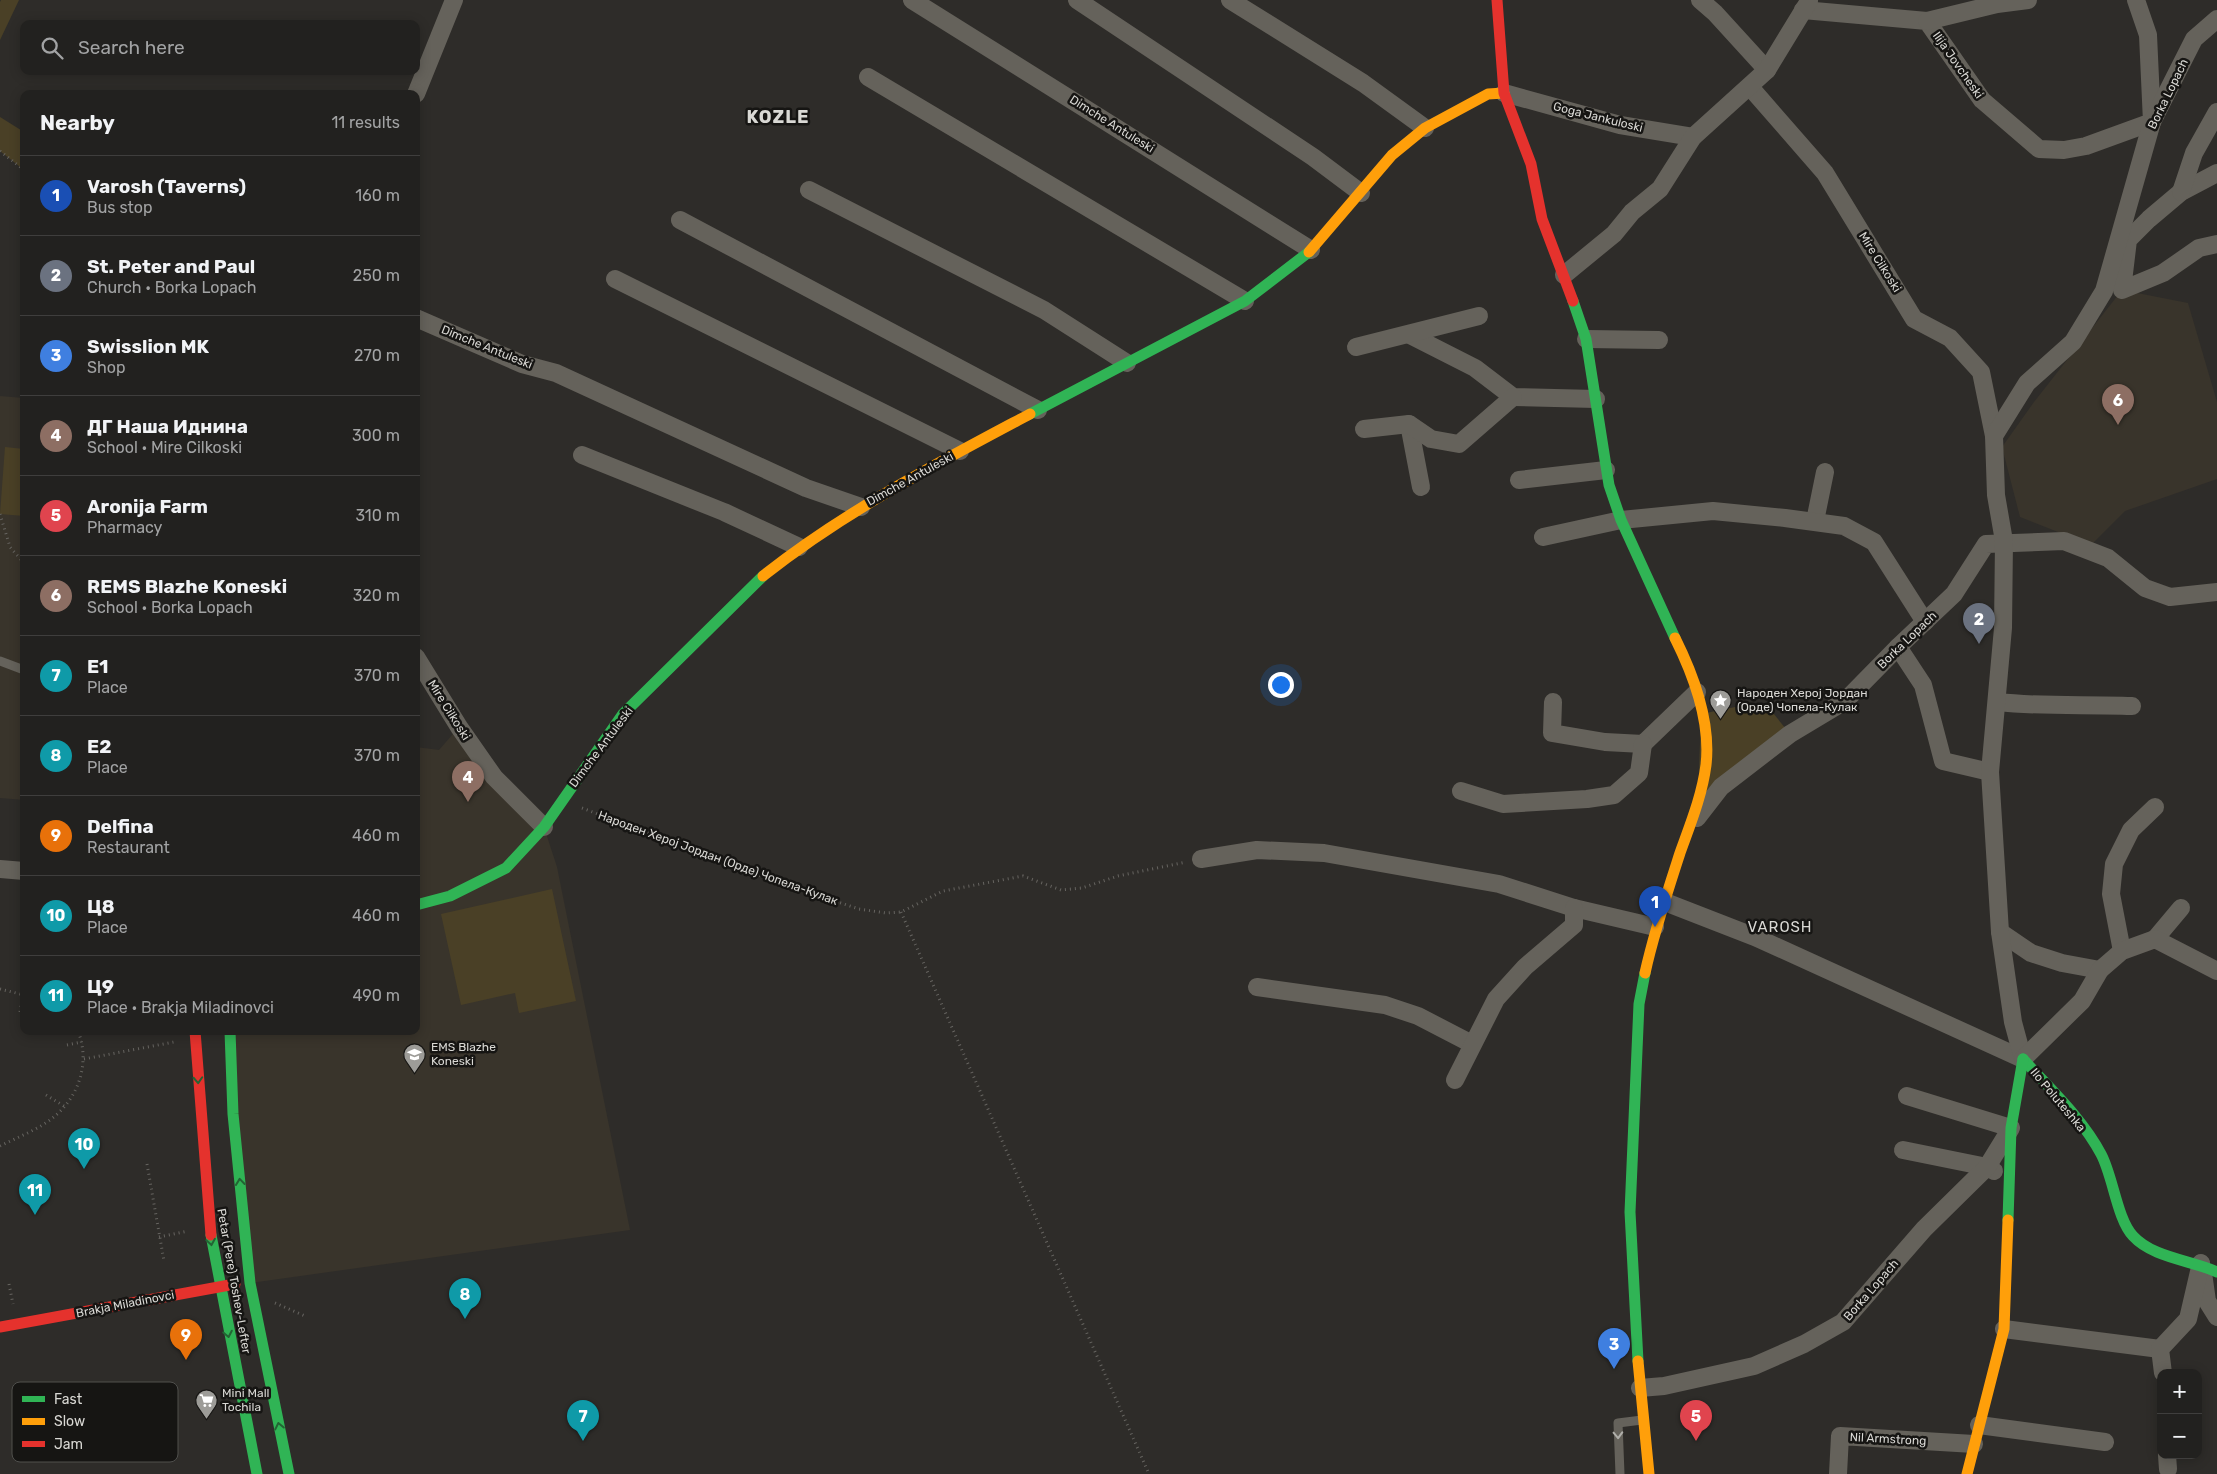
<!DOCTYPE html>
<meta charset="utf-8">
<style>
:root{--surface:#22211f;--page:#2a2928;--text:#f1f3f6;--muted:#a2a3a4;--line:#3f3e3d;--accent:#9d9c98}
body{margin:0;font-family:Rubik,sans-serif;background:var(--page);color:var(--text)}
.controls{position:absolute;right:15px;bottom:15px;display:grid;overflow:hidden;border-radius:10px;box-shadow:0 2px 12px #0003}
.controls button{width:45px;height:45px;display:grid;place-items:center;padding:0;border:0;border-bottom:1px solid var(--line);background:var(--surface);color:var(--text);font:25px sans-serif}
.you{position:absolute;left:1280px;top:684px;width:18px;height:18px;margin:-12px;border:4px solid #fff;border-radius:50%;background:#1a73e8;box-shadow:0 0 0 8px #1a73e833}
.badge{display:grid;place-items:center;width:32px;height:32px;border-radius:50%;background:var(--accent);color:#fff;font-size:16px;font-weight:700}
.pin{position:absolute;translate:-50% -41px;filter:drop-shadow(0 1px 2px #0008)}
.pin::after{content:'';position:absolute;top:26px;width:18px;height:15px;background:inherit;clip-path:polygon(0 0,100% 0,50% 100%)}
.list{margin:0;padding:0;list-style:none}
h2{display:flex;justify-content:space-between;align-items:center;height:65px;margin:0;padding:0 20px;font-size:21px}
h2 small{font-size:16px;font-weight:400;color:var(--muted)}
.list li{display:grid;grid-template-columns:32px 1fr auto;gap:15px;align-items:center;box-sizing:border-box;height:80px;padding:0 20px;border-top:1px solid var(--line)}
.list b{display:block;font-size:19px;white-space:nowrap}
.list p{margin:0;font-size:16px;white-space:nowrap;color:var(--muted)}
.list em{font-size:16px;font-style:normal;color:var(--muted)}
.icon{flex:none;width:28px;height:28px;fill:none;stroke:currentColor;stroke-width:2;stroke-linecap:round;stroke-linejoin:round}
.map{position:relative;flex:none;width:2217px;height:1474px;overflow:hidden}
.search{position:absolute;background:var(--surface);box-shadow:0 2px 12px #0003;left:20px;top:20px;width:400px;height:55px;display:flex;align-items:center;gap:12px;box-sizing:border-box;padding:0 18px;border-radius:10px;color:var(--muted);font-size:19px}
.panel{position:absolute;background:var(--surface);box-shadow:0 2px 12px #0003;left:20px;top:90px;width:400px;height:945px;border-radius:10px}
.map>svg:first-child{display:block}
.built{fill:#39342b}
.green{fill:#4a4026}
.lines{fill:none;stroke-linecap:round;stroke-linejoin:round}
.path{stroke:#666460;stroke-width:3;stroke-dasharray:1 4;stroke-linecap:butt}
.lane{stroke:#65625b;stroke-width:9}
.street{stroke:#65625b;stroke-width:18}
.fast{stroke:#30b455;stroke-width:11}
.slow{stroke:#ff9f0a;stroke-width:11}
.jam{stroke:#e5322d;stroke-width:11}
.oneway{stroke:#236434}
.oneway2{stroke:#b0afaa}
.labels{text-anchor:middle;dominant-baseline:central;stroke-width:5;stroke-linejoin:round;paint-order:stroke}
.street-label{font-size:12px;fill:#d9d8d4;stroke:#161513}
.poi-label{font-size:12px;fill:#d9d8d4;stroke:#161513;text-anchor:start}
.quarter-label{font-size:15px;letter-spacing:1px;fill:#d9d8d4;stroke:#161513}
.district-label{font-size:18px;font-weight:bold;letter-spacing:1px;fill:#d9d8d4;stroke:#161513}
.key{fill:#161513;stroke:#50504d;stroke-width:1}
.key-label{font-size:14px;fill:#d9d8d4}
</style>
<div class="map">
<svg width="2217" height="1474" viewBox="0 0 2217 1474">
<rect width="100%" height="100%" fill="#2e2c29"/>
<!-- built -->
<g class="built">
<polygon points="2122,290 2188,303 2217,402 2217,479 2125,511 2091,545 2020,517 2002,447 2034,402"/>
<polygon points="0,396 24,398 24,800 0,798"/>
<polygon points="459,727 544,827 557,867 630,1230 250,1283 230,1031 416,1031 416,747 439,750"/>
</g>
<!-- green -->
<g class="green">
<polygon points="1,0 19,0 0,40 0,2"/>
<polygon points="0,117 24,132 24,170 0,151"/>
<polygon points="5,447 24,449 24,516 0,514"/>
<polygon points="1740,706 1769,708 1790,734 1698,802 1701,714"/>
<polygon points="552,889 576,1001 519,1013 515,993 461,1005 441,914"/>
</g>
<g class="lines">
<!-- path -->
<g class="path">
<polyline points="0,151 24,170"/>
<polyline points="0,514 10,547 24,563"/>
<polyline points="582,808 777,882 859,909 886,913 901,912 943,891 1023,876 1061,890 1082,888 1118,876 1186,862"/>
<polyline points="901,912 1149,1474"/>
<polyline points="0,989 24,995"/>
<polyline points="20,1012 23,994"/>
<polyline points="67,1045 82,1042"/>
<polyline points="84,1059 174,1042"/>
<polyline points="46,1095 64,1106"/>
<path d="M0,1146C18,1137 40,1129 55,1116C80,1095 90,1061 78,1031"/>
<polyline points="147,1164 164,1261"/>
<polyline points="159,1237 188,1231"/>
<polyline points="9,1284 13,1304"/>
<polyline points="275,1303 305,1316"/>
</g>
<!-- lane -->
<g class="lane">
<polyline points="0,661 24,670"/>
<polyline points="1620,1474 1618,1423 1642,1420"/>
</g>
<!-- street -->
<g class="street">
<polyline points="912,0 1311,250"/>
<polyline points="1077,0 1313,157 1361,193"/>
<polyline points="1230,0 1363,83 1425,128"/>
<polyline points="1700,0 1715,13 1767,70"/>
<polyline points="1803,10 1927,21 1982,100 2039,149 2064,150 2086,146 2152,122 2148,35 2136,0"/>
<polyline points="1927,21 1997,4 2028,0"/>
<polyline points="868,77 1245,301"/>
<polyline points="1750,87 1825,173 1914,319 1950,338 1981,372 1994,436"/>
<polyline points="1504,93 1620,125 1693,137"/>
<polyline points="416,94 454,0"/>
<polyline points="2217,173 2181,192 2149,219 2128,240 2122,290 2163,273 2199,248 2217,244"/>
<polyline points="809,190 1044,310 1127,363"/>
<polyline points="2181,192 2194,153 2217,112"/>
<polyline points="680,220 1038,410"/>
<polyline points="1564,275 1614,234 1632,212 1660,189 1693,137 1767,70 1809,1"/>
<polyline points="615,279 960,451"/>
<polyline points="416,318 522,364 556,373 806,488 861,507"/>
<polyline points="1410,335 1475,368 1513,397 1596,399"/>
<polyline points="1586,339 1659,340"/>
<polyline points="1356,347 1479,316"/>
<polyline points="1409,424 1421,487"/>
<polyline points="1364,429 1409,424 1431,439 1459,444 1513,397"/>
<polyline points="582,455 724,512 799,547"/>
<polyline points="1519,480 1606,470"/>
<polyline points="1815,521 1825,472"/>
<polyline points="1543,537 1621,520 1713,511 1785,518 1844,526 1874,542 1925,622"/>
<polyline points="1898,647 1923,685 1943,761 1990,772"/>
<polyline points="416,657 459,727 494,777 544,827"/>
<polyline points="1553,702 1552,733 1605,742 1643,744 1697,692"/>
<path d="M1998,702C2043,707 2087,704 2132,706"/>
<polyline points="1461,791 1503,804 1587,799 1614,795 1639,773 1643,744"/>
<polyline points="1697,818 1721,787 1790,734 1845,701 1898,647 1954,594 1986,544 2064,541 2108,558 2145,588 2170,597 2217,592"/>
<polyline points="1201,859 1257,850 1324,853 1499,884 1574,908 1655,927"/>
<polyline points="0,869 24,871"/>
<polyline points="1665,902 1755,937 2023,1059"/>
<polyline points="2000,932 2031,953 2062,963 2100,970"/>
<polyline points="2155,939 2181,908"/>
<polyline points="2122,951 2111,894 2114,864 2131,830 2155,807"/>
<polyline points="1257,987 1385,1005 1418,1016 1472,1044"/>
<polyline points="2023,1059 2013,1022 2000,932 1990,772 2003,628 2004,541 1996,495 1994,436 2027,383 2073,342 2104,291 2152,122 2194,39 2217,19"/>
<polyline points="2023,1059 2082,1001 2100,970 2122,951 2155,939 2217,971"/>
<polyline points="1455,1080 1496,999 1525,967 1574,925 1574,908"/>
<polyline points="1903,1150 1987,1167 1994,1171"/>
<polyline points="2203,1273 2207,1301 2217,1317"/>
<polyline points="2004,1329 2160,1349"/>
<polyline points="2163,1373 2160,1349 2188,1319 2201,1263"/>
<polyline points="1640,1388 1664,1386 1754,1366 1804,1344 1843,1322 1924,1229 1987,1167 2011,1128 1907,1096"/>
<polyline points="1979,1425 2105,1442"/>
<polyline points="2167,1455 2168,1469"/>
<polyline points="1838,1474 1840,1436 1974,1444"/>
</g>
<!-- fast -->
<g class="fast">
<polyline points="1573,301 1586,339 1609,485 1621,520 1675,638"/>
<polyline points="1030,414 1245,301 1309,252"/>
<polyline points="416,905 450,896 506,868 544,827 623,714 763,576"/>
<polyline points="230,1031 233,1114 250,1283 289,1474"/>
<path d="M2023,1059C2050,1089 2082,1118 2101,1154C2113,1176 2117,1219 2133,1236C2153,1258 2191,1260 2217,1272"/>
<polyline points="2008,1220 2011,1128 2023,1059"/>
<polyline points="211,1235 257,1474"/>
<polyline points="1638,1361 1630,1212 1639,1004 1645,973"/>
</g>
<!-- slow -->
<g class="slow">
<polyline points="1309,252 1392,155 1425,128 1488,94 1504,93"/>
<path d="M763,576C845,511 938,463 1030,414"/>
<path d="M1645,973C1654,932 1667,893 1680,853C1690,825 1702,796 1706,765C1711,722 1694,676 1675,638"/>
<polyline points="1638,1361 1649,1474"/>
<polyline points="1967,1474 2004,1329 2008,1220"/>
</g>
<!-- jam -->
<g class="jam">
<polyline points="1497,0 1504,93 1531,164 1542,219 1573,301"/>
<polyline points="195,1031 211,1235"/>
<polyline points="0,1327 235,1284"/>
</g>
</g>
<!-- one-way arrows -->
<defs><path id="oneway-chevron" d="M-2-3.5L2.5 0L-2 3.5" fill="none" stroke-width="1.6" stroke-linecap="round" stroke-linejoin="round" transform="scale(1.25)"/></defs>
<g class="oneway">
<use href="#oneway-chevron" transform="translate(198 1080) rotate(87)"/>
<use href="#oneway-chevron" transform="translate(240 1182) rotate(-96)"/>
<use href="#oneway-chevron" transform="translate(211 1242) rotate(81)"/>
<use href="#oneway-chevron" transform="translate(228 1334) rotate(79)"/>
<use href="#oneway-chevron" transform="translate(279 1426) rotate(-102)"/>
</g>
<use class="oneway2" href="#oneway-chevron" transform="translate(1618 1435) rotate(88)"/>
<!-- icons -->
<defs>
<symbol id="sight-pin" viewBox="-11 -11 22 30"><path d="M0 17L-7.5 6A9.5 9.5 0 1 1 7.5 6Z" fill="#9d9c98" stroke="#161513"/><path d="M0-6L1.8-2.2L6-1.7L2.9 1.2L3.7 5.4L0 3.3L-3.7 5.4L-2.9 1.2L-6-1.7L-1.8-2.2Z" fill="#fff"/></symbol>
<symbol id="school-pin" viewBox="-11 -11 22 30"><path d="M0 17L-7.5 6A9.5 9.5 0 1 1 7.5 6Z" fill="#9d9c98" stroke="#161513"/><path d="M0-5L7-2L0 1L-7-2ZM-4 1L0 2.5L4 1V4Q0 6-4 4Z" fill="#fff"/></symbol>
<symbol id="supermarket-pin" viewBox="-11 -11 22 30"><path d="M0 17L-7.5 6A9.5 9.5 0 1 1 7.5 6Z" fill="#9d9c98" stroke="#161513"/><path d="M-6-5.5h2.5l.6 2H6L4.5 2H-2.5L-4.4-4H-6ZM-1.5 3.2a1.3 1.3 0 1 0 .1 0ZM3 3.2a1.3 1.3 0 1 0 .1 0Z" fill="#fff"/></symbol>
</defs>
<g fill-rule="evenodd">
<use href="#sight-pin" x="1708" y="688" width="25" height="34"/>
<use href="#school-pin" x="402" y="1042" width="25" height="34"/>
<use href="#supermarket-pin" x="194" y="1388" width="25" height="34"/>
</g>
<g class="labels">
<!-- street labels -->
<g class="street-label">
<text transform="translate(1958 65) rotate(55)">Ilija Jovcheski</text>
<text transform="translate(2168 94) rotate(-64)">Borka Lopach</text>
<text transform="translate(1598 117) rotate(14)">Goga Jankuloski</text>
<text transform="translate(1112 124) rotate(32)">Dimche Antuleski</text>
<text transform="translate(1880 262) rotate(58)">Mire Cilkoski</text>
<text transform="translate(487 347) rotate(22)">Dimche Antuleski</text>
<text transform="translate(910 479) rotate(-29)">Dimche Antuleski</text>
<text transform="translate(1907 640) rotate(-44)">Borka Lopach</text>
<text transform="translate(449 710) rotate(58)">Mire Cilkoski</text>
<text transform="translate(601 747) rotate(-53)">Dimche Antuleski</text>
<text transform="translate(718 858) rotate(20)">Народен Херој Јордан (Орде) Чопела-Кулак</text>
<text transform="translate(2058 1100) rotate(50)">Ilo Poluteshka</text>
<text transform="translate(234 1281) rotate(80)">Petar (Pere) Toshev-Lefter</text>
<text transform="translate(1871 1290) rotate(-49)">Borka Lopach</text>
<text transform="translate(125 1304) rotate(-11)">Brakja Miladinovci</text>
<text transform="translate(1888 1439) rotate(3)">Nil Armstrong</text>
</g>
<!-- poi labels -->
<g class="poi-label">
<text x="1737" y="693">Народен Херој Јордан<tspan x="1737" dy="14">(Орде) Чопела-Кулак</tspan></text>
<text x="431" y="1047">EMS Blazhe<tspan x="431" dy="14">Koneski</tspan></text>
<text x="222" y="1393">Mini Mall<tspan x="222" dy="14">Tochila</tspan></text>
</g>
<!-- quarter labels -->
<g class="quarter-label">
<text x="1780" y="927">VAROSH</text>
</g>
<!-- district labels -->
<g class="district-label">
<text x="778" y="117">KOZLE</text>
</g>
</g>
<!-- legend -->
<rect x="12" y="1382" width="166" height="80" rx="8" class="key"/>
<rect x="22" y="1396" width="23" height="6" fill="#30b455"/>
<rect x="22" y="1418" width="23" height="7" fill="#ff9f0a"/>
<rect x="22" y="1441" width="23" height="6" fill="#e5322d"/>
<g class="key-label">
<text x="54" y="1404">Fast</text>
<text x="54" y="1426">Slow</text>
<text x="54" y="1449">Jam</text>
</g>
</svg>
<div class="controls">
<button>+</button>
<button>−</button>
</div>
<div class="you"></div>
<div class="pin badge" style="left:1655px;top:927px;background:#1a4fb4">1</div>
<div class="pin badge" style="left:1979px;top:644px;background:#6b7280">2</div>
<div class="pin badge" style="left:1614px;top:1369px;background:#3f7fe0">3</div>
<div class="pin badge" style="left:468px;top:802px;background:#8d6e63">4</div>
<div class="pin badge" style="left:1696px;top:1441px;background:#e0444e">5</div>
<div class="pin badge" style="left:2118px;top:425px;background:#8d6e63">6</div>
<div class="pin badge" style="left:583px;top:1441px;background:#0f9aa8">7</div>
<div class="pin badge" style="left:465px;top:1319px;background:#0f9aa8">8</div>
<div class="pin badge" style="left:186px;top:1360px;background:#e8710a">9</div>
<div class="pin badge" style="left:84px;top:1169px;background:#0f9aa8">10</div>
<div class="pin badge" style="left:35px;top:1215px;background:#0f9aa8">11</div>
<div class="search"><svg class="icon" aria-label="search" viewBox="0 0 24 24"><circle cx="10" cy="10" r="6"/><path d="M15 15l6 6"/></svg>Search here</div>
<section class="panel">
<h2>Nearby<small>11 results</small></h2>
<ul class="list">
<li><span class="badge" style="background:#1a4fb4">1</span><div><b>Varosh (Taverns)</b><p>Bus stop</p></div><em>160 m</em></li>
<li><span class="badge" style="background:#6b7280">2</span><div><b>St. Peter and Paul</b><p>Church · Borka Lopach</p></div><em>250 m</em></li>
<li><span class="badge" style="background:#3f7fe0">3</span><div><b>Swisslion MK</b><p>Shop</p></div><em>270 m</em></li>
<li><span class="badge" style="background:#8d6e63">4</span><div><b>ДГ Наша Иднина</b><p>School · Mire Cilkoski</p></div><em>300 m</em></li>
<li><span class="badge" style="background:#e0444e">5</span><div><b>Aronija Farm</b><p>Pharmacy</p></div><em>310 m</em></li>
<li><span class="badge" style="background:#8d6e63">6</span><div><b>REMS Blazhe Koneski</b><p>School · Borka Lopach</p></div><em>320 m</em></li>
<li><span class="badge" style="background:#0f9aa8">7</span><div><b>E1</b><p>Place</p></div><em>370 m</em></li>
<li><span class="badge" style="background:#0f9aa8">8</span><div><b>E2</b><p>Place</p></div><em>370 m</em></li>
<li><span class="badge" style="background:#e8710a">9</span><div><b>Delfina</b><p>Restaurant</p></div><em>460 m</em></li>
<li><span class="badge" style="background:#0f9aa8">10</span><div><b>Ц8</b><p>Place</p></div><em>460 m</em></li>
<li><span class="badge" style="background:#0f9aa8">11</span><div><b>Ц9</b><p>Place · Brakja Miladinovci</p></div><em>490 m</em></li>
</ul>
</section>
</div>
